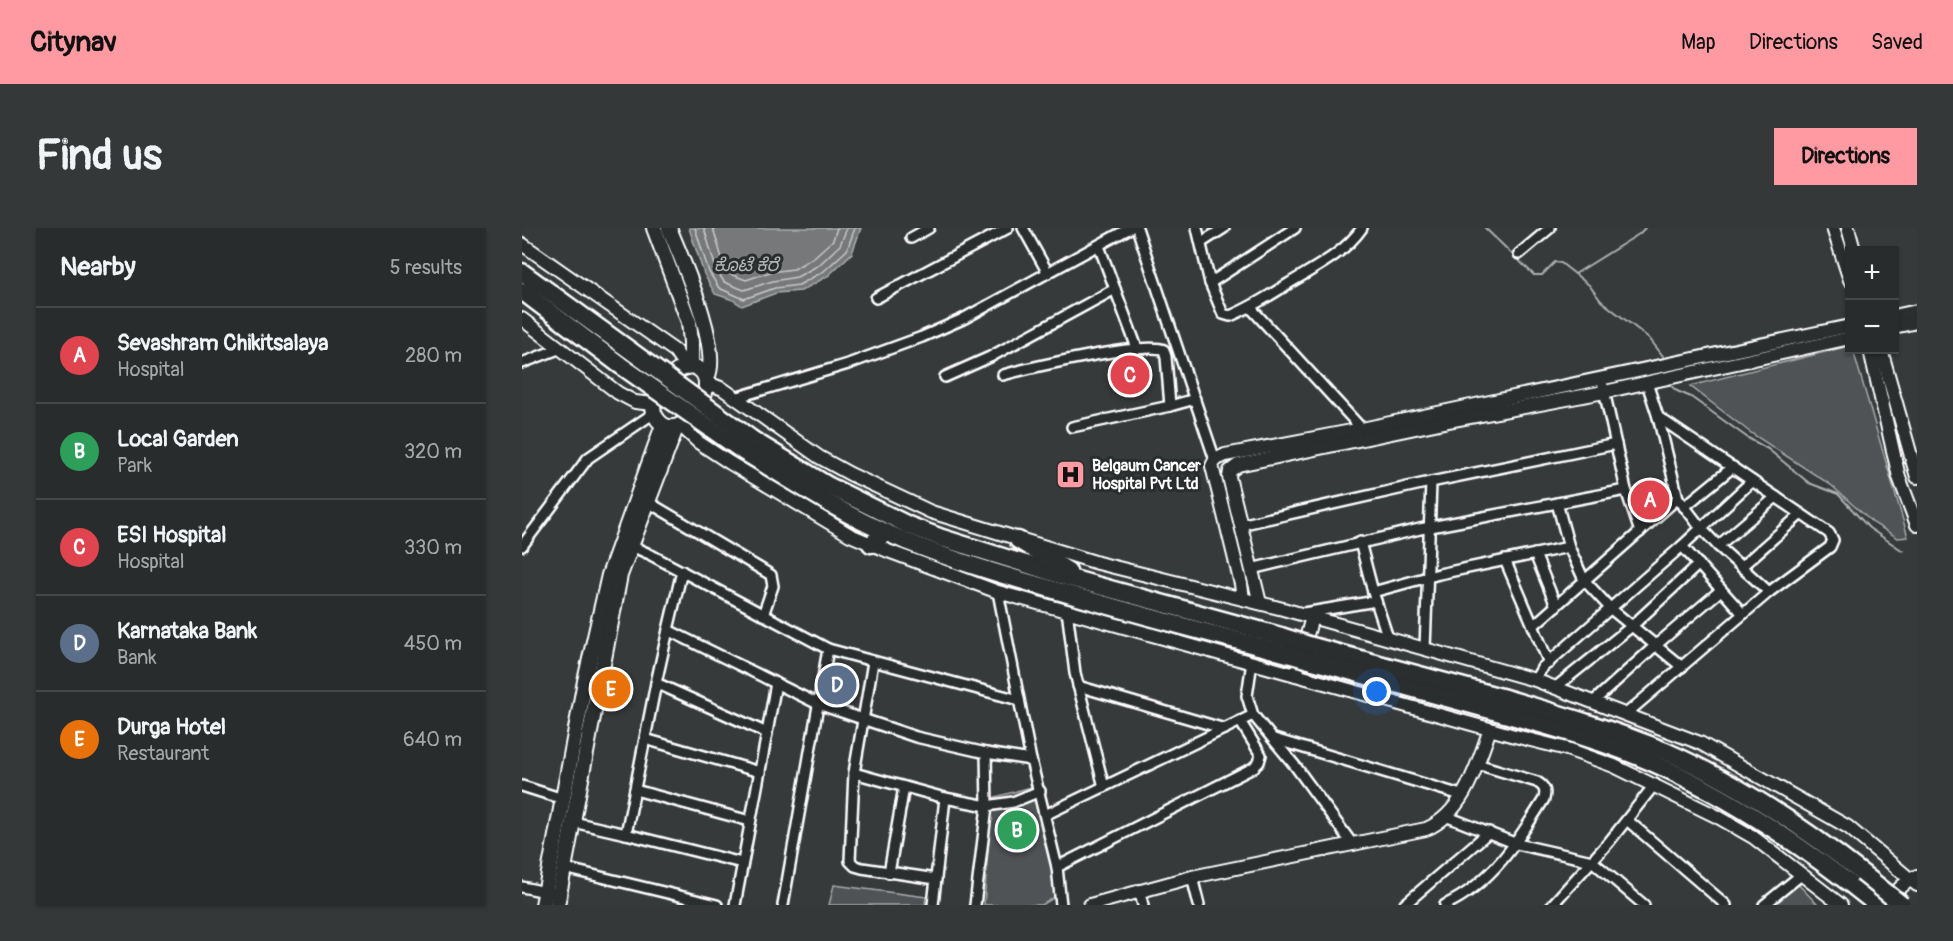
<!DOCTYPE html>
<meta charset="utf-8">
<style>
:root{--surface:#292c2c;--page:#353838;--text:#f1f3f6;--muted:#a5a7a9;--line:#454848;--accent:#ff9aa2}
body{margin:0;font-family:Pangolin,"Noto Sans Kannada",sans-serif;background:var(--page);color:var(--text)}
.controls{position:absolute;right:18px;top:18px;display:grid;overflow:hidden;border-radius:0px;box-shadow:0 2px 4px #0004}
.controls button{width:54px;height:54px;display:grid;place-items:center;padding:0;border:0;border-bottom:2px solid var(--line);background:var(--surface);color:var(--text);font:30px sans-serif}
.you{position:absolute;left:855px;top:464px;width:21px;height:21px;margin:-15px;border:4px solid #fff;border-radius:50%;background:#1a73e8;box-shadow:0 0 0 9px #1a73e833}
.badge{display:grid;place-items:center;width:39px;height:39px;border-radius:50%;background:var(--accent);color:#fff;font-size:20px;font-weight:700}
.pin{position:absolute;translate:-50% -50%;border:3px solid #fff;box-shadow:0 2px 6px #0006}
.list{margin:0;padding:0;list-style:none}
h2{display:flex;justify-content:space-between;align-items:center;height:78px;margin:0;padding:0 24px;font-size:26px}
h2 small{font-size:20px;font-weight:400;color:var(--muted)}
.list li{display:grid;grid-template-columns:39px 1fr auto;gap:18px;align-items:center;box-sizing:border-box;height:96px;padding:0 24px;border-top:2px solid var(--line)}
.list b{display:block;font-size:22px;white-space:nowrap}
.list p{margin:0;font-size:20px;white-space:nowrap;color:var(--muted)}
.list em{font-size:20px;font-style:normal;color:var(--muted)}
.map{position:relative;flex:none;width:1395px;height:677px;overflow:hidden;border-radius:0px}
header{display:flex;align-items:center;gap:36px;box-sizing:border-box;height:84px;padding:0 30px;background:var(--accent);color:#111}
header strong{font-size:28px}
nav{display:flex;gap:33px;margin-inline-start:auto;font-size:21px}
.intro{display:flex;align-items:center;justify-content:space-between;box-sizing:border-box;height:144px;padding:0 36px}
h1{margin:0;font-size:42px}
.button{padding:15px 27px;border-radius:0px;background:var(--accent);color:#111;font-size:21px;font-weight:700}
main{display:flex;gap:36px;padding:0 36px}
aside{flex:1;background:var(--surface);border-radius:0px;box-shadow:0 2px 4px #0004}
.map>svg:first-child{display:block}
.green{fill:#505354;stroke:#a8a9aa;stroke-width:1.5}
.water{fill:#767879;stroke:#adaeaf;stroke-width:1.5}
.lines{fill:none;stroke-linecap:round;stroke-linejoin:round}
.shore{stroke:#c8c9c9;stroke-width:1.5}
.stream{stroke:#adaeaf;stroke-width:2}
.street-casing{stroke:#fff;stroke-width:14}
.secondary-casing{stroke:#fff;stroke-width:16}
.primary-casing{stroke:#fff;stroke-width:18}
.highway-casing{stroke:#fff;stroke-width:21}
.street{stroke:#2a2d2e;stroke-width:9}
.secondary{stroke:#2a2d2e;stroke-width:12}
.primary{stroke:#2a2d2e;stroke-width:14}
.highway{stroke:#2a2d2e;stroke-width:16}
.highway-bridge-casing{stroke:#fff;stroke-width:21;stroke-linecap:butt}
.highway-bridge{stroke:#2a2d2e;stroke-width:16}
.labels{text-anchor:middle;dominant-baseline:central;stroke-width:6;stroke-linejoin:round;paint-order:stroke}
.poi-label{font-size:16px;font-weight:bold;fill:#fff;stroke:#2a2d2e;text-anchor:start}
.water-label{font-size:18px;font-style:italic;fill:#b4b5b5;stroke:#2a2d2e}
</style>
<header>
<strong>Citynav</strong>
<nav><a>Map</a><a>Directions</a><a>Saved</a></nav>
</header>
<div class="intro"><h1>Find us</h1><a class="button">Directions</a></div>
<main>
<aside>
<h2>Nearby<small>5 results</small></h2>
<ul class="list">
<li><span class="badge" style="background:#e0444e">A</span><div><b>Sevashram Chikitsalaya</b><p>Hospital</p></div><em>280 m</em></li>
<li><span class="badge" style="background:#2e9e5b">B</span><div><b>Local Garden</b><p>Park</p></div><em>320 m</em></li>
<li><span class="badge" style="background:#e0444e">C</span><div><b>ESI Hospital</b><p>Hospital</p></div><em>330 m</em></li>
<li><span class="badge" style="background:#5c6f8a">D</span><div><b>Karnataka Bank</b><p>Bank</p></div><em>450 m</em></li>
<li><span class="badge" style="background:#e8710a">E</span><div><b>Durga Hotel</b><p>Restaurant</p></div><em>640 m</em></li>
</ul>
</aside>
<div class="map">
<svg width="1395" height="677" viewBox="0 0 1395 677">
<rect width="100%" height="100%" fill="#373a3b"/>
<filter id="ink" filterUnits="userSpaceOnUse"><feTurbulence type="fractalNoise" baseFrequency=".0167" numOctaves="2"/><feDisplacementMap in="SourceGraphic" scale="12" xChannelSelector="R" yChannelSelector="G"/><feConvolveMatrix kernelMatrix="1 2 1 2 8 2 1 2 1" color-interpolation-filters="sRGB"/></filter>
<g filter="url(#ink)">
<!-- green -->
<g class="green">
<polygon points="1327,118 1328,122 1331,122 1386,309 1376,310 1351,295 1309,257 1229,205 1168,158"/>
<polygon points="513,558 538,666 520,677 462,677 469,580 473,569"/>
<polygon points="1274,654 1296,677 1244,677"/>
<polygon points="312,657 404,669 403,677 307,677"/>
</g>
<!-- water -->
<polygon class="water" points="167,0 339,0 330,25 306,48 279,63 254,65 220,78 211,72 193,66 182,46"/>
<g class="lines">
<!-- shore -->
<g class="shore">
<polyline points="173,0 187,44 197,60 222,71 253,60 277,57 302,43 325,22 333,0"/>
<polyline points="182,0 194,41 202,54 222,62 251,53 275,49 297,37 318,17 325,0"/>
<polyline points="191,0 202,37 208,46 224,52 248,44 272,41 292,29 311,12 315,0"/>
</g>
<!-- stream -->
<g class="stream">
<polyline points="963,0 1012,47 1020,47 1033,34 1039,35 1067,57 1079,73 1127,110 1141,128"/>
<polyline points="1053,46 1117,6 1123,0"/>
<polyline points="1148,157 1155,163 1169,169 1226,210 1246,221 1287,255 1316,266 1347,300 1381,323"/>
</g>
<defs>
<g id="street">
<polyline points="501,0 526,45"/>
<polyline points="615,0 693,232"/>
<path d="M675,0L688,55L701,86L708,88C728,80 747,68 766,56C792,40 822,26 840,0"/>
<polyline points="389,10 407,0"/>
<polyline points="680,14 702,0"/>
<polyline points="577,18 615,120"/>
<polyline points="997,26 1028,0"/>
<polyline points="688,55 773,0"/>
<polyline points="354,70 486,0"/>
<polyline points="728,79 840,201"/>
<polyline points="0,135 39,120"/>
<path d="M481,147C506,140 624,113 642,122L644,129L648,178"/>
<polyline points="423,149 468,129 593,61"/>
<polyline points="1125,155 1136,189 1156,270 1179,300 1196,318 1247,364"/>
<polyline points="213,170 326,136 400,109 441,91 608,0"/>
<polyline points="550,199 648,178 673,171"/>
<polyline points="1104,262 1118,304"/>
<polyline points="126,274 249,347 251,358 241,387"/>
<polyline points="1035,275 1047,319"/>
<polyline points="1162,279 1211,239"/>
<polyline points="718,297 899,256 1094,216"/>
<polyline points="838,314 851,364 866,410"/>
<polyline points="105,316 125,325"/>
<polyline points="0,318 66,230 132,185"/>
<polyline points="1160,318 1221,386"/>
<polyline points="1196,318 1254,269"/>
<polyline points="1013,326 1034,378"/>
<polyline points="129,327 306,421 261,677"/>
<polyline points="983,332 1027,435"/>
<polyline points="1219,339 1279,286"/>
<polyline points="729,341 898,301 1104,262 1081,158"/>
<polyline points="160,343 146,402 296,476 394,509 464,525 509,532"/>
<polyline points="476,364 509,532 535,639 539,677"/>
<polyline points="851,364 917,346 1047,319 1062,352 1089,381 1160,439"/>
<polyline points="545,382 553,445 582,559"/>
<polyline points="782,385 854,373"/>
<polyline points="1011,398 1156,270"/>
<polyline points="146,402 134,455 245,505 254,455"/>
<polyline points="306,421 497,472"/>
<polyline points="903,421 909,254"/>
<polyline points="351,434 332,545 328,633 333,638 340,640 414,651"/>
<polyline points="730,434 725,468 731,487 774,539 831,617"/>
<polyline points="1013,452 1020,440 1160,318 1230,253"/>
<polyline points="556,458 703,501"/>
<polyline points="1034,459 1110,398 1177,336"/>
<polyline points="1072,473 1134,417 1199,362"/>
<polyline points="1104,486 1247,364 1308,319 1311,312 1307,305 1136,189"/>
<polyline points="123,511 238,544"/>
<polyline points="752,511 939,567"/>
<polyline points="332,545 423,570 465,578 464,525"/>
<polyline points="0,558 41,571"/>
<polyline points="113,562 228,593"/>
<polyline points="523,587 731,487"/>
<polyline points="926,589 995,616 1070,633 1122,677"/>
<polyline points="1105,592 1204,677"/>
<polyline points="51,594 104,606 134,455"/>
<polyline points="104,606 220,635"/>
<polyline points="535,639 731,540 737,534 739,527 718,493"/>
<polyline points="42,640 195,677"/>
<polyline points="367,645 382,559"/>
<polyline points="670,649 677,677"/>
<polyline points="0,659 29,665"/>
<polyline points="617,662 621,677"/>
<polyline points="213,677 245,505"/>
<polyline points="411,677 423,570"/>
<polyline points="453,677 465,578 491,574 518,563"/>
<polyline points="882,677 967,604"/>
<path d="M923,677C970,655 996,613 1022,571C1024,563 1023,559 1015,554L955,536"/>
<polyline points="1030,677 1087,614 1133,556"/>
<polyline points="1242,677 1279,647"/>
</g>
<g id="secondary">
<polyline points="1311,0 1328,52"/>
<polyline points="1326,0 1332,22"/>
<polyline points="0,16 153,123 164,139"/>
<polyline points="1372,88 1395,83"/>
<polyline points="0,91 96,165 113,174 131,176"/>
<polyline points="1372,99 1395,94"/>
<polyline points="1348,122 1377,249 1395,297"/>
<polyline points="1359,122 1395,249"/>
<polyline points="186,155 201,161 297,229 328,246 409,284 576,335 761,381 1013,452 1178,515 1326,599 1395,657"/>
<polyline points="159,198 176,214 208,235 328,307 366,323 476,364 989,507 1045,521 1092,538 1196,589 1231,609 1319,677"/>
<polyline points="721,371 719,356 690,238 693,232 703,227 840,201 1328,98"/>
<polyline points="738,375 707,249 708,243 716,237 927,193 1082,164 1328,110"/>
<polyline points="774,447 790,389"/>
<path d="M568,677L670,649L904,601C942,585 955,537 968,501"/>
<path d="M1363,677C1372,665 1382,654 1395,648"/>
</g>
<g id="primary">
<polyline points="132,0 167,94 169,114 169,138"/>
<path d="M147,0C160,32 200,120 185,150"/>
<path d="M169,138C207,145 164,215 140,196C116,177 147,141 169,138Z"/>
<polyline points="21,677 63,453 87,347 141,197"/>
<polyline points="35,677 98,347 154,200"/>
</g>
<g id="highway">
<polyline points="0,44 109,123"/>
<polyline points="0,63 98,137"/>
<polyline points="231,212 307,258 386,297 420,310 548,350 759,408"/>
<path d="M222,224C269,252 315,283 365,305C414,327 467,343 519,358C597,382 676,402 755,423"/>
<polyline points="496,312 546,343"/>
<polyline points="349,316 364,305"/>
<path d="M790,418C853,435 916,452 979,469C1034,485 1090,501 1143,523C1214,554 1280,598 1340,645"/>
<path d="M791,433C848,449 905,465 961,480C1021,497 1081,512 1138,538C1217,574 1288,623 1355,677"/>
</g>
</defs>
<!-- street casing -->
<use href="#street" class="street-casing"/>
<!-- secondary casing -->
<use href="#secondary" class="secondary-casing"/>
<!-- primary casing -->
<use href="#primary" class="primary-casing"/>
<!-- highway casing -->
<use href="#highway" class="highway-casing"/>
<!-- street -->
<use href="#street" class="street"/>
<!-- secondary -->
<use href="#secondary" class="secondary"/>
<!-- primary -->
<use href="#primary" class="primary"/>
<!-- highway -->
<use href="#highway" class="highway"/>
<defs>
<g id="highway-bridge">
<polyline points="109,123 231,212"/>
<polyline points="98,137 222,224"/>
<polyline points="759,408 790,418"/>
<polyline points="755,423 791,433"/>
<polyline points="1340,645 1380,677"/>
</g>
</defs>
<!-- highway-bridge casing -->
<use href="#highway-bridge" class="highway-bridge-casing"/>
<!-- highway-bridge -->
<use href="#highway-bridge" class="highway-bridge"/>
</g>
</g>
<!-- icons -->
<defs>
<symbol id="hospital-square" viewBox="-11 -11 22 22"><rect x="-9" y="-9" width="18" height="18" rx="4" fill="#ff9aa2" stroke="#2a2d2e"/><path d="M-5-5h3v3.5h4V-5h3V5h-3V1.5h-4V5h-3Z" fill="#111"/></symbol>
</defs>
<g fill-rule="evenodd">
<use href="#hospital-square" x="532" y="230" width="33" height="33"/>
</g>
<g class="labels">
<!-- poi labels -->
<g class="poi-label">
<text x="570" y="238">Belgaum Cancer<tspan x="570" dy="18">Hospital Pvt Ltd</tspan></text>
</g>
<!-- water labels -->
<g class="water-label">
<text x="224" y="37">ಕೊಟೆ ಕೆರೆ</text>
</g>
</g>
</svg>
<div class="controls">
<button>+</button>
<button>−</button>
</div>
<div class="you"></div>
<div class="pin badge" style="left:1128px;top:272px;background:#e0444e">A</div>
<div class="pin badge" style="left:495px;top:602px;background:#2e9e5b">B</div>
<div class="pin badge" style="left:608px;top:147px;background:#e0444e">C</div>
<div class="pin badge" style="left:315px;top:457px;background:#5c6f8a">D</div>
<div class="pin badge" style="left:89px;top:461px;background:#e8710a">E</div>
</div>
</main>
